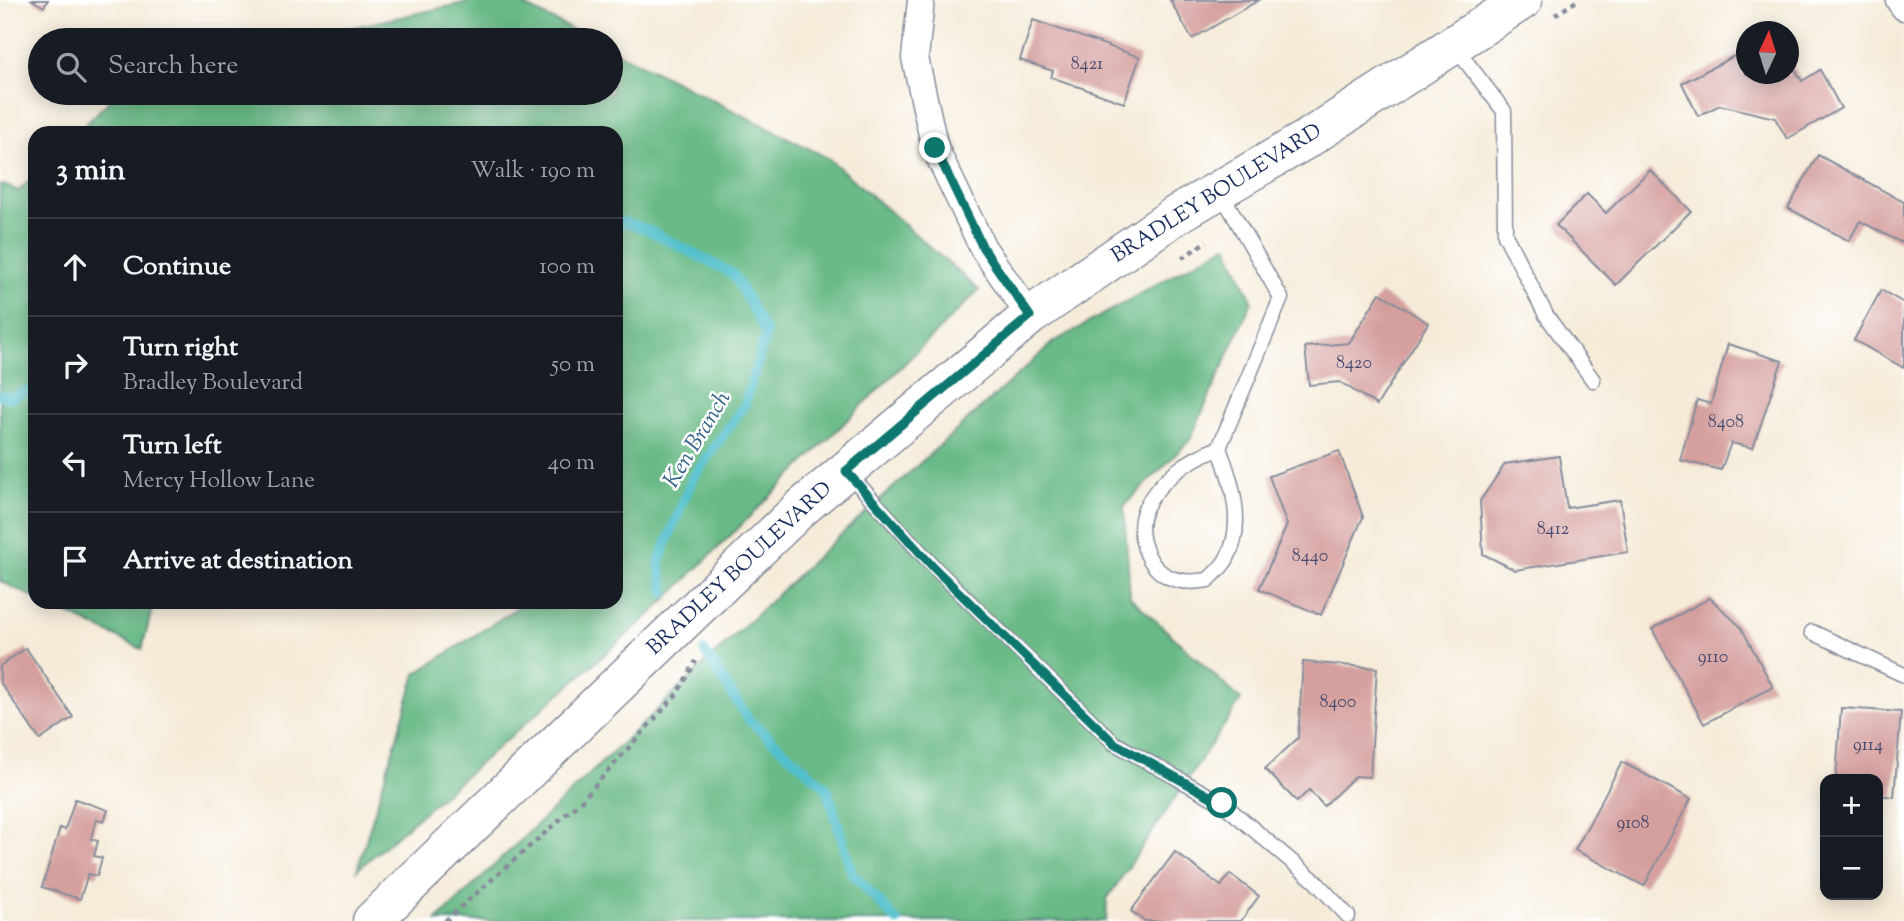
<!DOCTYPE html>
<meta charset="utf-8">
<style>
:root{--surface:#171b24;--page:#20242c;--text:#f1f3f6;--muted:#9ea1a6;--line:#363941}
body{margin:0;font-family:"Sorts Mill Goudy",serif;background:var(--page);color:var(--text)}
.controls{position:absolute;right:21px;bottom:21px;display:grid;overflow:hidden;border-radius:14px;box-shadow:0 4px 18px #0003}
.controls button{width:63px;height:63px;display:grid;place-items:center;padding:0;border:0;border-bottom:2px solid var(--line);background:var(--surface);color:var(--text);font:35px sans-serif}
.compass{position:absolute;left:1736px;top:21px;width:63px;height:63px;border-radius:50%;background:var(--surface);box-shadow:0 4px 18px #0003;rotate:4deg}
.stop{position:absolute;width:21px;height:21px;margin:-16px;border:5px solid #0f766e;border-radius:50%;background:#fff}
.stop.end{background:#0f766e;border-color:#fff;box-shadow:0 2px 7px #0008}
.list{margin:0;padding:0;list-style:none}
h2{display:flex;justify-content:space-between;align-items:center;height:91px;margin:0;padding:0 28px;font-size:30px}
h2 small{font-size:23px;font-weight:400;color:var(--muted)}
.list li{display:grid;grid-template-columns:46px 1fr auto;gap:21px;align-items:center;box-sizing:border-box;height:98px;padding:0 28px;border-top:2px solid var(--line)}
.list b{display:block;font-size:26px;white-space:nowrap}
.list p{margin:0;font-size:23px;white-space:nowrap;color:var(--muted)}
.list em{font-size:23px;font-style:normal;color:var(--muted)}
.icon{flex:none;width:38px;height:38px;fill:none;stroke:currentColor;stroke-width:2;stroke-linecap:round;stroke-linejoin:round}
.map{position:relative;flex:none;width:1904px;height:921px;overflow:hidden}
.search{position:absolute;background:var(--surface);box-shadow:0 4px 18px #0003;left:28px;top:28px;width:595px;height:77px;display:flex;align-items:center;gap:18px;box-sizing:border-box;padding:0 24px;border-radius:38px;color:var(--muted);font-size:26px}
.panel{position:absolute;background:var(--surface);box-shadow:0 4px 18px #0003;left:28px;top:126px;width:595px;height:483px;border-radius:21px}
.map>svg:first-child{display:block}
.forest{fill:#69ba86;stroke:#427472;stroke-width:2}
.lines{fill:none;stroke-linecap:round;stroke-linejoin:round}
.stream{stroke:#53c0cd;stroke-width:10}
.building{fill:#d49f9d}
.lane-casing{stroke:#888d9b;stroke-width:17}
.street-casing{stroke:#888d9b;stroke-width:29}
.secondary-casing{stroke:#888d9b;stroke-width:41}
.path{stroke:#888d9b;stroke-width:4.5;stroke-dasharray:5 5;stroke-linecap:butt}
.lane{stroke:#fff;stroke-width:14}
.street{stroke:#fff;stroke-width:26}
.secondary{stroke:#fff;stroke-width:38}
.route{stroke:#0f766e;stroke-width:9}
.labels{text-anchor:middle;dominant-baseline:central;stroke-width:5;stroke-linejoin:round;paint-order:stroke}
.number-label{font-size:18px;fill:#494b6e}
.street-label{font-size:21px;fill:#1b2f5e;stroke:#fff}
.water-label{font-size:23px;font-style:italic;fill:#2f6285;stroke:#fff}
</style>
<div class="map">
<svg width="1904" height="921" viewBox="0 0 1904 921">
<rect width="100%" height="100%" fill="#fff"/>
<filter id="ink" filterUnits="userSpaceOnUse"><feTurbulence type="fractalNoise" baseFrequency=".0143" numOctaves="2"/><feDisplacementMap in="SourceGraphic" scale="14" xChannelSelector="R" yChannelSelector="G"/><feConvolveMatrix kernelMatrix="1 2 1 2 8 2 1 2 1" color-interpolation-filters="sRGB"/></filter>
<filter id="wash" filterUnits="userSpaceOnUse"><feTurbulence type="fractalNoise" baseFrequency=".00686" numOctaves="4" result="noise"/><feDisplacementMap in="SourceGraphic" scale="28" xChannelSelector="R" yChannelSelector="G"/><feGaussianBlur stdDeviation="1.57" result="paint"/><feColorMatrix in="noise" values="0 0 0 0 0 0 0 0 0 0 0 0 0 0 0 0 0 1.4 0 .05"/><feComposite in="paint" operator="in"/></filter>
<g filter="url(#wash)">
<rect width="100%" height="100%" fill="#f5ebd8"/>
<!-- forest -->
<g class="forest">
<polygon points="478,0 513,0 593,40 295,40"/>
<polygon points="611,49 828,158 979,290 651,614 357,870 416,674 526,602 616,602 616,133 77,133 117,93 611,93"/>
<polygon points="35,175 35,598 0,581 0,184 19,191"/>
<polygon points="1227,245 1252,301 1190,440 1124,506 1130,597 1241,700 1107,899 1106,921 436,921 823,551 1054,342"/>
<polygon points="44,602 154,602 142,649"/>
</g>
<g class="lines">
<!-- stream -->
<g class="stream">
<polyline points="616,220 646,229 733,274 766,333 745,404 692,479 659,562 665,593"/>
<polyline points="0,395 9,398 35,388"/>
<polyline points="704,651 749,720 827,788 852,873 897,921"/>
</g>
</g>
<g id="blocks">
<!-- building -->
<g class="building">
<polygon points="32,0 48,0 44,7"/>
<polygon points="1170,0 1259,0 1192,39"/>
<polygon points="1033,20 1140,57 1124,103 1051,77 1053,71 1020,60"/>
<polygon points="1746,50 1746,74 1788,74 1788,57 1802,81 1820,70 1841,108 1787,139 1775,118 1720,105 1698,116 1682,83"/>
<polygon points="1818,155 1904,202 1904,244 1860,221 1849,241 1788,208"/>
<polygon points="1650,170 1691,211 1616,285 1556,225 1587,194 1606,213"/>
<polygon points="1881,290 1904,303 1904,368 1854,340"/>
<polygon points="1380,293 1428,323 1377,405 1340,382 1309,385 1305,347 1349,343"/>
<polygon points="1728,344 1782,361 1753,448 1731,443 1721,470 1680,460 1697,400 1711,404"/>
<polygon points="1339,451 1363,517 1321,615 1259,589 1287,525 1269,476"/>
<polygon points="1559,456 1567,508 1620,500 1628,552 1515,570 1483,554 1480,501 1505,464"/>
<polygon points="1710,598 1741,627 1773,687 1704,724 1652,629"/>
<polygon points="26,648 73,717 40,740 0,682 0,666"/>
<polygon points="1303,662 1377,668 1370,777 1355,776 1324,806 1309,790 1297,802 1265,769 1298,738"/>
<polygon points="1841,708 1901,712 1894,797 1878,795 1878,779 1836,779"/>
<polygon points="1622,762 1691,799 1644,886 1575,850"/>
<polygon points="75,799 108,810 104,821 97,819 91,839 98,841 94,856 102,858 97,876 88,874 80,899 42,887 60,828 65,830"/>
<polygon points="1175,852 1221,886 1230,874 1259,896 1241,921 1145,921 1131,911"/>
</g>
</g>
</g>
<g filter="url(#ink)">
<use href="#blocks" fill-opacity="0" stroke="#888d9b" stroke-width="2"/>
<g class="lines">
<defs>
<g id="lane">
<polyline points="1454,46 1504,111 1505,235 1546,315 1593,380"/>
<path d="M1219,448C1189,459 1159,479 1145,509C1135,532 1146,568 1171,578C1183,583 1195,582 1208,580C1214,574 1222,567 1226,560C1246,527 1232,481 1219,448L1281,298L1220,191"/>
<polyline points="847,472 935,568 1114,743 1222,803 1315,881 1348,916"/>
<polyline points="1812,632 1904,675"/>
</g>
<g id="street">
<polyline points="921,0 915,58 935,148 983,248 1030,316"/>
<polyline points="1899,0 1904,7"/>
</g>
<polyline id="secondary" points="372,921 800,509 1030,316 1176,215 1307,139 1523,0"/>
</defs>
<!-- lane casing -->
<use href="#lane" class="lane-casing"/>
<!-- street casing -->
<use href="#street" class="street-casing"/>
<!-- secondary casing -->
<use href="#secondary" class="secondary-casing"/>
<!-- path -->
<g class="path">
<polyline points="1555,15 1578,0"/>
<polyline points="1182,258 1207,241"/>
<polyline points="445,921 581,801 677,694 696,661"/>
</g>
<!-- lane -->
<use href="#lane" class="lane"/>
<!-- street -->
<use href="#street" class="street"/>
<!-- secondary -->
<use href="#secondary" class="secondary"/>
</g>
</g>
<g class="lines" filter="url(#ink)">
<!-- route -->
<polyline class="route" points="935,148 983,248 1030,316 846,471 934,568 1114,743 1222,803"/>
</g>
<g class="labels">
<!-- number labels -->
<g class="number-label">
<text x="1087" y="65">8421</text>
<text x="1354" y="364">8420</text>
<text x="1726" y="423">8408</text>
<text x="1553" y="530">8412</text>
<text x="1310" y="557">8440</text>
<text x="1713" y="658">9110</text>
<text x="1338" y="703">8400</text>
<text x="1868" y="746">9114</text>
<text x="1633" y="824">9108</text>
</g>
<!-- street labels -->
<g class="street-label">
<text transform="translate(1217 194) rotate(-32)">BRADLEY BOULEVARD</text>
<text transform="translate(740 569) rotate(-43)">BRADLEY BOULEVARD</text>
</g>
<!-- water labels -->
<g class="water-label">
<text transform="translate(698 440) rotate(-59)">Ken Branch</text>
</g>
</g>
</svg>
<div class="controls">
<button>+</button>
<button>−</button>
</div>
<svg class="compass" viewBox="-18 -18 36 36"><path d="M0-13l5 13h-10z" fill="#e53935"/><path d="M0 13l5-13h-10z" fill="#9ea1a6"/></svg>
<div class="stop" style="left:1222px;top:803px"></div>
<div class="stop end" style="left:935px;top:148px"></div>
<div class="search"><svg class="icon" aria-label="search" viewBox="0 0 24 24"><circle cx="10" cy="10" r="6"/><path d="M15 15l6 6"/></svg>Search here</div>
<section class="panel">
<h2>3 min<small>Walk · 190 m</small></h2>
<ul class="list">
<li><svg class="icon" aria-label="ahead" viewBox="0 0 24 24"><path d="M12 20V5M6 11l6-6 6 6"/></svg><div><b>Continue</b></div><em>100 m</em></li>
<li><svg class="icon" aria-label="right" viewBox="0 0 24 24"><path d="M7 20v-9h11M14 6l5 5-5 5"/></svg><div><b>Turn right</b><p>Bradley Boulevard</p></div><em>50 m</em></li>
<li><svg class="icon" aria-label="left" viewBox="0 0 24 24"><path d="M17 20v-9H6M10 6l-5 5 5 5"/></svg><div><b>Turn left</b><p>Mercy Hollow Lane</p></div><em>40 m</em></li>
<li><svg class="icon" aria-label="arrive" viewBox="0 0 24 24"><path d="M6 21V4h12l-3 4 3 4H6"/></svg><div><b>Arrive at destination</b></div></li>
</ul>
</section>
</div>
